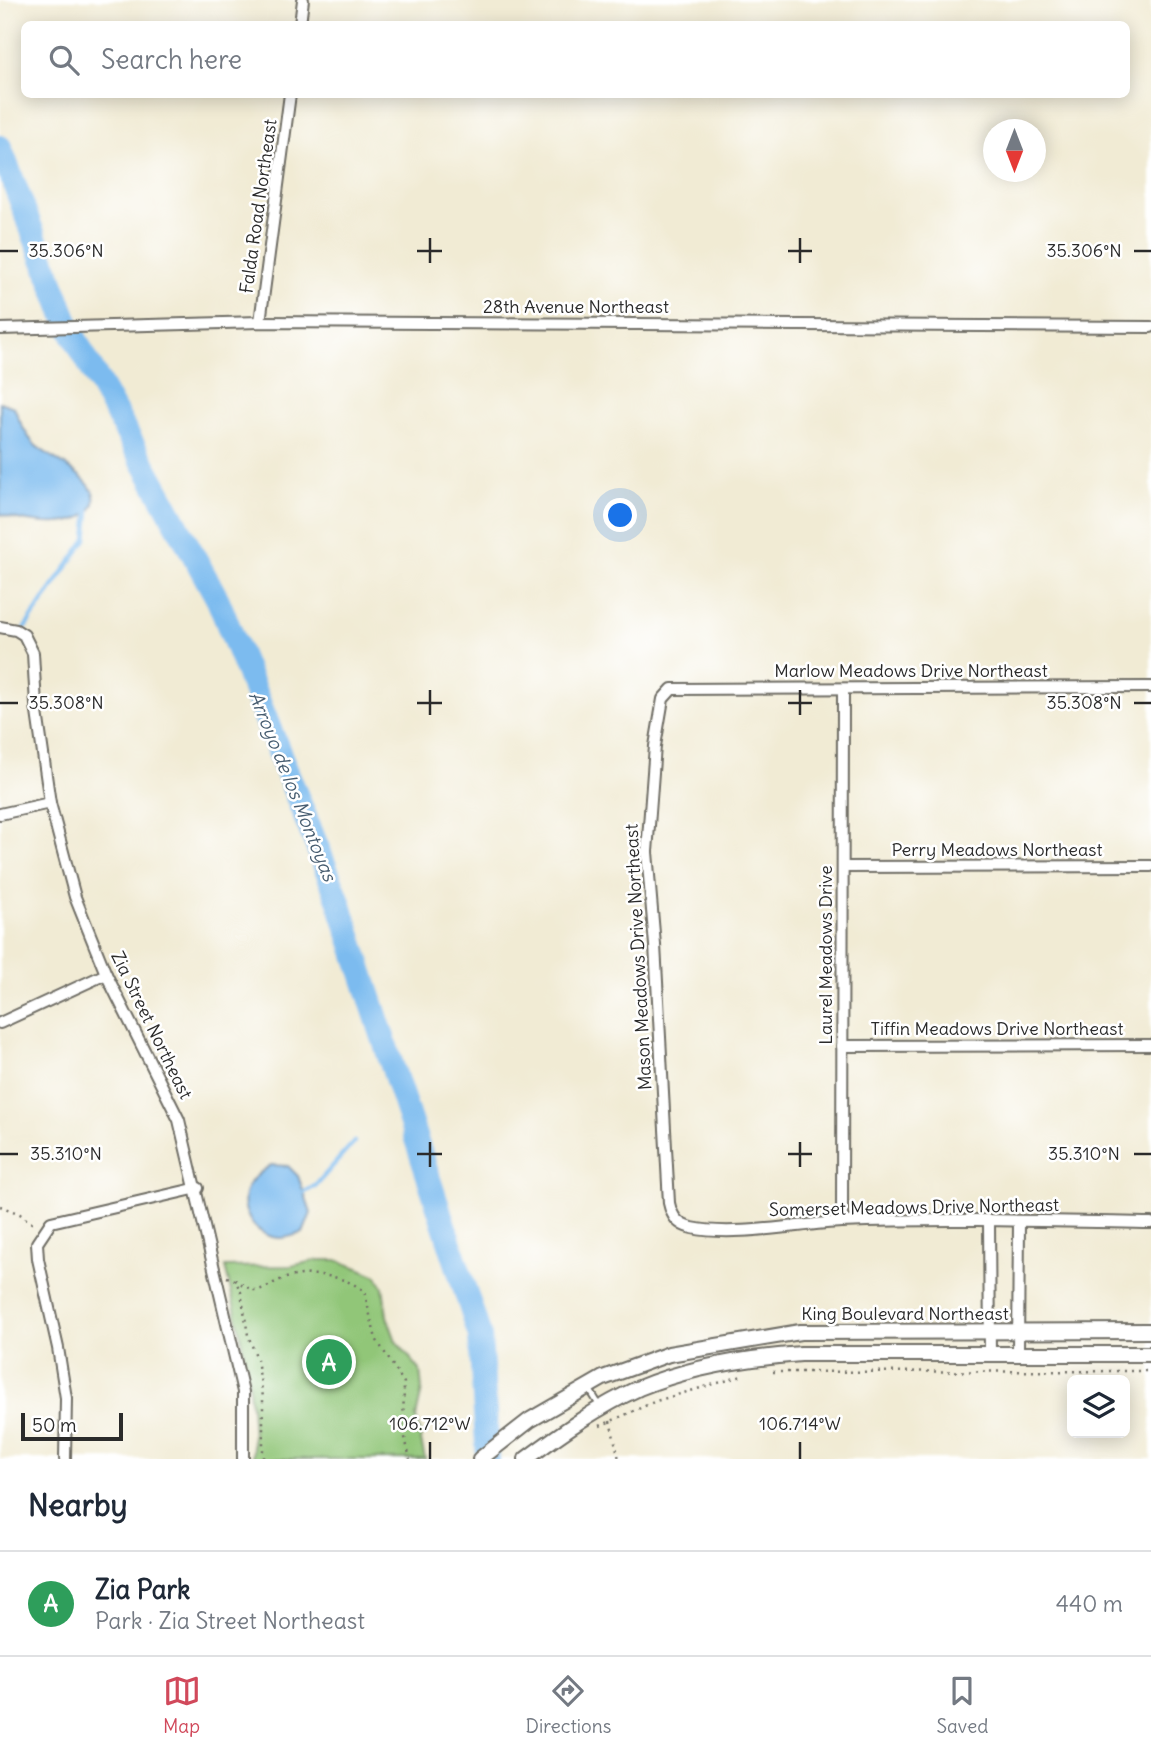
<!DOCTYPE html>
<meta charset="utf-8">
<style>
:root{--surface:#fff;--page:#f6f6f7;--text:#1f2937;--muted:#747a83;--line:#e0e1e3;--accent:#d1495b}
body{margin:0;font-family:Delius,sans-serif;background:var(--page);color:var(--text)}
.controls{position:absolute;right:21px;bottom:21px;display:grid;overflow:hidden;border-radius:10px;box-shadow:0 4px 18px #0003}
.controls button{width:63px;height:63px;display:grid;place-items:center;padding:0;border:0;border-bottom:2px solid var(--line);background:var(--surface);color:var(--text);font:35px sans-serif}
.compass{position:absolute;left:983px;top:119px;width:63px;height:63px;border-radius:50%;background:var(--surface);box-shadow:0 4px 18px #0003;rotate:180deg}
.scale{position:absolute;left:21px;bottom:18px;width:102px;box-sizing:border-box;padding-left:7px;border:4px solid #2b2b2b;border-top:0;font-size:19px;line-height:24px;white-space:nowrap;color:#2b2b2b;-webkit-text-stroke:5px #fff;paint-order:stroke}
.you{position:absolute;left:621px;top:516px;width:24px;height:24px;margin:-18px;border:5px solid #fff;border-radius:50%;background:#1a73e8;box-shadow:0 0 0 10px #1a73e833}
.badge{display:grid;place-items:center;width:46px;height:46px;border-radius:50%;background:var(--accent);color:#fff;font-size:23px;font-weight:700}
.pin{position:absolute;translate:-50% -50%;border:4px solid #fff;box-shadow:0 2px 7px #0006}
.list{margin:0;padding:0;list-style:none}
h2{display:flex;justify-content:space-between;align-items:center;height:91px;margin:0;padding:0 28px;font-size:30px}
h2 small{font-size:23px;font-weight:400;color:var(--muted)}
.list li{display:grid;grid-template-columns:46px 1fr auto;gap:21px;align-items:center;box-sizing:border-box;height:105px;padding:0 28px;border-top:2px solid var(--line)}
.list b{display:block;font-size:26px;white-space:nowrap}
.list p{margin:0;font-size:23px;white-space:nowrap;color:var(--muted)}
.list em{font-size:23px;font-style:normal;color:var(--muted)}
.icon{flex:none;width:38px;height:38px;fill:none;stroke:currentColor;stroke-width:2;stroke-linecap:round;stroke-linejoin:round}
.map{position:relative;flex:none;width:1151px;height:1459px;overflow:hidden}
.search{position:absolute;background:var(--surface);box-shadow:0 4px 18px #0003;left:21px;right:21px;top:21px;height:77px;display:flex;align-items:center;gap:18px;box-sizing:border-box;padding:0 24px;border-radius:10px;color:var(--muted);font-size:26px}
.sheet{height:196px;background:var(--surface)}
nav{display:flex;justify-content:space-around;align-items:center;box-sizing:border-box;height:98px;border-top:2px solid var(--line);background:var(--surface);font-size:19px;color:var(--muted)}
nav a{display:grid;justify-items:center;gap:4px}
nav .on{color:var(--accent)}
.map>svg:first-child{display:block}
.green{fill:#91c678;stroke:#5e7852;stroke-width:2}
.water{fill:#7bbbef;stroke:#53738d;stroke-width:2}
.lines{fill:none;stroke-linecap:round;stroke-linejoin:round}
.stream{stroke:#7bbbef;stroke-width:4.5}
.river{stroke:#7bbbef;stroke-width:24}
.service-casing{stroke:#706e66;stroke-width:9}
.minor-casing{stroke:#706e66;stroke-width:14}
.tertiary-casing{stroke:#706e66;stroke-width:18}
.path{stroke:#706e66;stroke-width:2.5;stroke-dasharray:2 5;stroke-linecap:butt}
.service{stroke:#fff;stroke-width:5}
.minor{stroke:#fff;stroke-width:10}
.tertiary{stroke:#fff;stroke-width:14}
.ticks{fill:none;stroke:#2b2b2b;stroke-width:2.5}
.labels{text-anchor:middle;dominant-baseline:central;stroke-width:5;stroke-linejoin:round;paint-order:stroke}
.street-label{font-size:18px;fill:#2b2b2b;stroke:#fff}
.water-label{font-size:19px;font-style:italic;fill:#475d70;stroke:#fff}
.ticks-label{font-size:18px;text-anchor:middle;fill:#2b2b2b;stroke:#fff;stroke-width:5;stroke-linejoin:round;paint-order:stroke}
</style>
<div class="map">
<svg width="1151" height="1459" viewBox="0 0 1151 1459">
<rect width="100%" height="100%" fill="#fff"/>
<filter id="ink" filterUnits="userSpaceOnUse"><feTurbulence type="fractalNoise" baseFrequency=".0143" numOctaves="2"/><feDisplacementMap in="SourceGraphic" scale="14" xChannelSelector="R" yChannelSelector="G"/><feConvolveMatrix kernelMatrix="1 2 1 2 8 2 1 2 1" color-interpolation-filters="sRGB"/></filter>
<filter id="wash" filterUnits="userSpaceOnUse"><feTurbulence type="fractalNoise" baseFrequency=".00686" numOctaves="4" result="noise"/><feDisplacementMap in="SourceGraphic" scale="28" xChannelSelector="R" yChannelSelector="G"/><feGaussianBlur stdDeviation="1.57" result="paint"/><feColorMatrix in="noise" values="0 0 0 0 0 0 0 0 0 0 0 0 0 0 0 0 0 1.4 0 .05"/><feComposite in="paint" operator="in"/></filter>
<g filter="url(#wash)">
<rect width="100%" height="100%" fill="#f1ebd4"/>
<!-- green -->
<path class="green" d="M318,1260H337L363,1270L377,1276L383,1287L387,1316L396,1341L420,1370L422,1390L416,1417L425,1459H253C254,1393 241,1331 225,1267L291,1266Z"/>
<!-- water -->
<g class="water">
<path d="M0,402L14,407C19,421 25,434 35,445C50,459 107,482 92,508C88,514 82,518 75,520C54,527 20,521 0,514Z"/>
<path d="M271,1165L288,1166L298,1176L311,1213L303,1233C296,1234 288,1238 281,1238C254,1238 234,1206 250,1183C254,1176 264,1170 271,1165Z"/>
</g>
<g class="lines">
<!-- stream -->
<g class="stream">
<polyline points="22,632 86,539 89,511"/>
<polyline points="305,1192 315,1186 354,1142"/>
</g>
<!-- river -->
<polyline class="river" points="0,147 70,329 218,600 337,896 480,1336 488,1459"/>
</g>
</g>
<g filter="url(#ink)">
<g class="lines">
<defs>
<polyline id="service" points="588,1387 601,1408"/>
<g id="minor">
<polyline points="300,24 303,0"/>
<polyline points="260,322 290,94"/>
<polyline points="0,329 260,322 1151,327"/>
<polyline points="0,627 16,630 24,635 33,653 36,705 50,803 75,897 106,974 179,1120 243,1392 243,1459"/>
<path d="M1151,687L672,689L663,699L655,746L647,852L655,945L669,1203C672,1217 678,1225 692,1228C733,1237 799,1224 841,1222C944,1218 1048,1221 1151,1223"/>
<polyline points="0,814 50,803"/>
<polyline points="843,867 1151,866"/>
<polyline points="0,1023 106,974"/>
<polyline points="842,1046 1151,1045"/>
<polyline points="842,1222 843,689"/>
<polyline points="989,1222 990,1354"/>
<polyline points="1018,1354 1019,1222"/>
<polyline points="65,1459 66,1398 58,1348 38,1259 37,1243 51,1222 198,1188"/>
</g>
<g id="tertiary">
<polyline points="480,1459 530,1420 603,1378 669,1354 800,1332 1151,1331"/>
<path d="M526,1459C561,1433 599,1406 639,1388C690,1367 747,1358 801,1354H1151"/>
</g>
</defs>
<!-- service casing -->
<use href="#service" class="service-casing"/>
<!-- minor casing -->
<use href="#minor" class="minor-casing"/>
<!-- tertiary casing -->
<use href="#tertiary" class="tertiary-casing"/>
<!-- path -->
<g class="path">
<polyline points="0,1206 20,1214 34,1225"/>
<polyline points="227,1277 235,1280 241,1292 248,1335 257,1359 263,1397 263,1459"/>
<path d="M235,1280C241,1283 248,1289 254,1290C263,1291 272,1283 280,1280C305,1270 343,1274 364,1291L376,1339L404,1383L403,1429L410,1459"/>
<polyline points="773,1372 1151,1371"/>
<polyline points="610,1421 619,1459"/>
<polyline points="600,1426 656,1401 742,1376"/>
</g>
<!-- service -->
<use href="#service" class="service"/>
<!-- minor -->
<use href="#minor" class="minor"/>
<!-- tertiary -->
<use href="#tertiary" class="tertiary"/>
</g>
</g>
<!-- ticks -->
<path class="ticks" d="M430,238V263M800,238V263M0,251H18M417,251H442M788,251H812M1134,251H1151M430,690V715M800,690V715M0,703H18M417,703H442M788,703H812M1134,703H1151M430,1142V1167M800,1142V1167M0,1154H18M417,1154H442M788,1154H812M1134,1154H1151M430,1442V1459M800,1442V1459"/>
<g class="labels">
<!-- street labels -->
<g class="street-label">
<text transform="translate(258 206) rotate(-82)">Falda Road Northeast</text>
<text x="576" y="306">28th Avenue Northeast</text>
<text x="911" y="670">Marlow Meadows Drive Northeast</text>
<text x="997" y="849">Perry Meadows Northeast</text>
<text transform="translate(825 955) rotate(-90)">Laurel Meadows Drive</text>
<text transform="translate(638 957) rotate(-93)">Mason Meadows Drive Northeast</text>
<text transform="translate(152 1025) rotate(64)">Zia Street Northeast</text>
<text x="997" y="1028">Tiffin Meadows Drive Northeast</text>
<text transform="translate(914 1207) rotate(-1)">Somerset Meadows Drive Northeast</text>
<text x="905" y="1313">King Boulevard Northeast</text>
</g>
<!-- water labels -->
<g class="water-label">
<text transform="translate(293 786) rotate(68)">Arroyo de los Montoyas</text>
</g>
</g>
<g class="ticks-label">
<text x="1084" y="257">35.306°N</text>
<text x="66" y="257">35.306°N</text>
<text x="1084" y="709">35.308°N</text>
<text x="66" y="709">35.308°N</text>
<text x="1084" y="1160">35.310°N</text>
<text x="66" y="1160">35.310°N</text>
<text x="430" y="1430">106.712°W</text>
<text x="800" y="1430">106.714°W</text>
</g>
</svg>
<div class="controls">
<button><svg class="icon" aria-label="layers" viewBox="0 0 24 24"><path d="M12 4l9 5-9 5-9-5zM3 14l9 5 9-5"/></svg></button>
</div>
<svg class="compass" viewBox="-18 -18 36 36"><path d="M0-13l5 13h-10z" fill="#e53935"/><path d="M0 13l5-13h-10z" fill="#747a83"/></svg>
<div class="scale">50 m</div>
<div class="you"></div>
<div class="pin badge" style="left:329px;top:1362px;background:#2e9e5b">A</div>
<div class="search"><svg class="icon" aria-label="search" viewBox="0 0 24 24"><circle cx="10" cy="10" r="6"/><path d="M15 15l6 6"/></svg>Search here</div>
</div>
<section class="sheet">
<h2>Nearby<small></small></h2>
<ul class="list">
<li><span class="badge" style="background:#2e9e5b">A</span><div><b>Zia Park</b><p>Park · Zia Street Northeast</p></div><em>440 m</em></li>
</ul>
</section>
<nav>
<a class="on"><svg class="icon" aria-label="map" viewBox="0 0 24 24"><path d="M3 6l6-2 6 2 6-2v14l-6 2-6-2-6 2zM9 4v14M15 6v14"/></svg>Map</a>
<a><svg class="icon" aria-label="directions" viewBox="0 0 24 24"><path d="M12 3l9 9-9 9-9-9zM9 14v-3h6M13 9l2 2-2 2"/></svg>Directions</a>
<a><svg class="icon" aria-label="saved" viewBox="0 0 24 24"><path d="M7 4h10v16l-5-4-5 4z"/></svg>Saved</a>
</nav>
